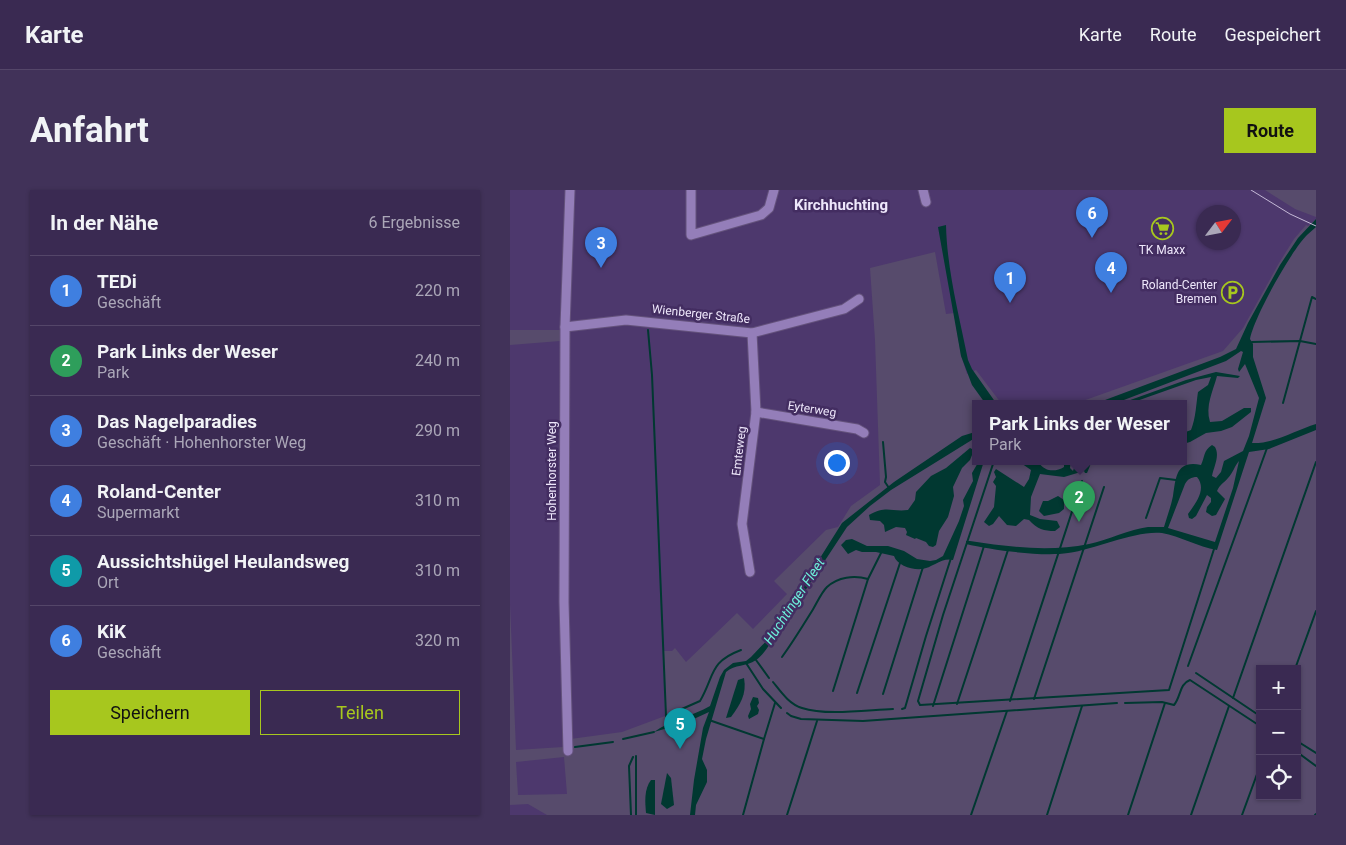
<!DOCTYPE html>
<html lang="de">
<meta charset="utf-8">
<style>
:root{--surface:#3a2a52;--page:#413259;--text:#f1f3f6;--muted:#aba7b8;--line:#544669;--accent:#a7c71e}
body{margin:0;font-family:Roboto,sans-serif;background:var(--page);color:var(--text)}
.controls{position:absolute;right:15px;bottom:15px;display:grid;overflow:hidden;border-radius:0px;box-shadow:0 1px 4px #0004}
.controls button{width:45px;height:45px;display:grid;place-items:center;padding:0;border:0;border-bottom:1px solid var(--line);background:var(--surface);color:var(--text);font:25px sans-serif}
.compass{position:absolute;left:686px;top:15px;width:45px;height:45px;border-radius:50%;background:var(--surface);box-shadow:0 1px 4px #0004;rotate:58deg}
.you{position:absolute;left:326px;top:272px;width:18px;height:18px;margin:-12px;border:4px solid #fff;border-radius:50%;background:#1a73e8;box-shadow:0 0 0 8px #1a73e833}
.badge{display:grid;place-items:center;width:32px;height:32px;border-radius:50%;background:var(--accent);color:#fff;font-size:16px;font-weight:700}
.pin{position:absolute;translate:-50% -41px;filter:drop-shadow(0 1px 2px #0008)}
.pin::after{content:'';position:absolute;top:26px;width:18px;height:15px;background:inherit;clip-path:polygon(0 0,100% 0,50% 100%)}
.popup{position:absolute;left:462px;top:210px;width:215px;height:65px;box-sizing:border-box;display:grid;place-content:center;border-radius:0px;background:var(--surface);filter:drop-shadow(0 1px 4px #0005);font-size:16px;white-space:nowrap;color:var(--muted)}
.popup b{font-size:19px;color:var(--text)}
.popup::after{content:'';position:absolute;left:50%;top:100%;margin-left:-10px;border:10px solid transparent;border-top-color:var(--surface)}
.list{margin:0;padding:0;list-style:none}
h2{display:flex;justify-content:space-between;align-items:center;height:65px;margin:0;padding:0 20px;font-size:21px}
h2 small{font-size:16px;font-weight:400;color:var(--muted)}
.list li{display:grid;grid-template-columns:32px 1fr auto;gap:15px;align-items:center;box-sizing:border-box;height:70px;padding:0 20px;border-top:1px solid var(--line)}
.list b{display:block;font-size:19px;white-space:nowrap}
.list p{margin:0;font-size:16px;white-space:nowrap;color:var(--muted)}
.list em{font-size:16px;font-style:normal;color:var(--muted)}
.actions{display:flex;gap:10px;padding:15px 20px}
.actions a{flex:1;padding:11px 0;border:1px solid var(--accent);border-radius:0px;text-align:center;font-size:18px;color:var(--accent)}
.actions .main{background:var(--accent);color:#111}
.icon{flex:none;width:28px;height:28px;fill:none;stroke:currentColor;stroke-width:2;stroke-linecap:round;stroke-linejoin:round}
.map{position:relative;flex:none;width:806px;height:625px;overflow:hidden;border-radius:0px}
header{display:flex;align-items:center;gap:30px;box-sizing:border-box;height:70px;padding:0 25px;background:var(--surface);border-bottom:1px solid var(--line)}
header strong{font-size:24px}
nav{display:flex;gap:28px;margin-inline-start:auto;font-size:18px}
.intro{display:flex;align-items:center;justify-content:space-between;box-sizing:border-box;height:120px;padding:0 30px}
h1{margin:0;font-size:35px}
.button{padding:12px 22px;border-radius:0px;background:var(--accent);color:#111;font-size:18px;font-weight:700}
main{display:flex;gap:30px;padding:0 30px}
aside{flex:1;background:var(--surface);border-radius:0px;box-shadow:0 1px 4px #0004}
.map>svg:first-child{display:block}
.green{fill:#574b6c;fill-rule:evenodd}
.water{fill:#013831;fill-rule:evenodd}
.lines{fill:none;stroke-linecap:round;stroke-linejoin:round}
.stream{stroke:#013831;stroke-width:2}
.minor-casing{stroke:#64527c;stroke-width:11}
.minor{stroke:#947eb9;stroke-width:9}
.tram{stroke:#c4b9d6;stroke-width:1}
.labels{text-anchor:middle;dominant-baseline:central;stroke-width:5;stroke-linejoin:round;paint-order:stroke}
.poi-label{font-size:12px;fill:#eee7fb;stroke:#432d61}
.street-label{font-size:12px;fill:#eee7fb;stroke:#432d61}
.water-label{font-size:14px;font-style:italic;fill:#6cf0da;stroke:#432d61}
.quarter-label{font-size:15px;font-weight:bold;fill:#eee7fb;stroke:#432d61}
</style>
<header>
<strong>Karte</strong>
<nav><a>Karte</a><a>Route</a><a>Gespeichert</a></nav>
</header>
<div class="intro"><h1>Anfahrt</h1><a class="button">Route</a></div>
<main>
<aside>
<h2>In der Nähe<small>6 Ergebnisse</small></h2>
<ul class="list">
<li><span class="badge" style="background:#3f7fe0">1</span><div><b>TEDi</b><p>Geschäft</p></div><em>220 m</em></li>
<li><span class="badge" style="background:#2e9e5b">2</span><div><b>Park Links der Weser</b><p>Park</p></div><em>240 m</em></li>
<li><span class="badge" style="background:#3f7fe0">3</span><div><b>Das Nagelparadies</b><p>Geschäft · Hohenhorster Weg</p></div><em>290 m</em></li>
<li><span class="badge" style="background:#3f7fe0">4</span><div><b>Roland-Center</b><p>Supermarkt</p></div><em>310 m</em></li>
<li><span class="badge" style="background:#0f9aa8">5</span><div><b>Aussichtshügel Heulandsweg</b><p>Ort</p></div><em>310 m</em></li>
<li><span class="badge" style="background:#3f7fe0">6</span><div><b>KiK</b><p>Geschäft</p></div><em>320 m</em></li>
</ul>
<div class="actions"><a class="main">Speichern</a><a>Teilen</a></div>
</aside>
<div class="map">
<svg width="806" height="625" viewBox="0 0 806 625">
<rect width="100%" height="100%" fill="#4d386d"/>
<!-- green -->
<g class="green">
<polygon points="755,0 806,0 806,27 785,19"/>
<path d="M806,29V625H37L18,614L0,615V414L6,560L53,557V550L112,542L155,526L153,461H162L165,458L176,472L227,423L243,439L277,404L264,391L316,340L328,337L341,316L370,295L365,150L360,78L425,62L436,124L444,123L451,165L457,184L466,180L491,213H465V271H673V213H567L713,161L733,138L769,73L784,49L796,35L798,36ZM750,479H787V606H750ZM54,567L57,604L8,605L6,572Z"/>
<polygon points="0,140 50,140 50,151 0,155"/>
</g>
<!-- water -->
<g class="water">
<path d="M806,29V37C803,40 800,42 797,45C781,61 744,127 740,149L743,154V167L756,208L742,253C764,254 786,240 806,234V240L759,259L739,262L707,360C688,357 670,346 652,343C626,340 586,359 558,363C532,367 482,360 456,354V351H460C499,357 539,362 579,354C598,350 620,339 638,337C643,337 649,337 654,337C657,327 661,316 663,306C666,287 666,270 691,275C695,267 693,261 702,255L705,257C710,266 704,276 702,286L706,288L711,282L714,271L733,261L739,246L749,208L735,174L729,182L728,179L733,162L731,161L716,171L606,213H587L710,167L726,159L738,133L770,75L788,48ZM729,271L723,298L705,352L658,338L675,294C678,289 681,287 687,287C697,299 686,313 678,324L679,328L682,329L686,326L697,305L701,308V312L697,317L696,322L702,326L706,325L715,309L707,301C710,294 714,293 718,288C723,283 725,275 729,271Z"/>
<path d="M436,35C437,80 449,125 458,170L462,179L486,213H475L462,195L451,166L428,37Z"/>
<path d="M706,182L730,186L728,188L707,186C703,201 695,216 700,232L712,231L734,218H741V222L722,237L711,241L696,243L680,252L673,254V243L681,240C686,227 686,215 688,202L698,195L701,187L686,190L621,213H612L676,190Z"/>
<path d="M465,242V248L381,300L360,316L337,337L266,445C260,453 254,465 246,470C236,477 225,474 216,482L196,549L192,569L197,580V592L186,615L185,625H180L184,590L193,538L199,522L175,533L144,542C161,530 183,526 200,516L210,487L214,480L223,473L236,471L241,467L261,446L332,333L384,292L452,246Z"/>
<path d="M460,258L464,260L460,270L452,278L443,297L444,306L438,327L429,341L426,355L423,357L419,356L416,352L406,348L405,349L396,345L397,342L395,338L386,337L375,342L374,335L370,331L360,330L359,325C377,315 380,322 398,320L405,310L406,302L421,286L436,278Z"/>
<path d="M469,271H474L443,370C432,367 422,378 412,379C401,380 387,375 384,366L366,362H352L346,360L338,364L331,355L336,350L342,349L357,356H378L394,361L407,369L420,371L426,370L433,366L449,331L454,316L453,310L463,291L462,283Z"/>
<path d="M508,271H530L529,273C535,282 546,282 554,277V271H561L560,278L563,281L564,278L574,279L577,271H582L577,283H575L574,281L554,287L530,284L521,307L520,325L530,329L547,331L550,337L545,341C534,341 527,339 519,330L514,329L506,336L497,335L489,326L483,334L479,336L474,332L484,317L486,296L483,292L486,287L484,282L486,279L514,297L519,289L521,280Z"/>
<polygon points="548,306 554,310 554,319 549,323 534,326 529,321 533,311 538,311"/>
<path d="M234,488C237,504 230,515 221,527L216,528L228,490Z"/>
<polygon points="243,507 248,508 249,513 247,516 249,520 248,524 239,529 238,526 241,519 240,514"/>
<polygon points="157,583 161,588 164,615 157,619 151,614"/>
<path d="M141,590H145V625L136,623C135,612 134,599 141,590Z"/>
</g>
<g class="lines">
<!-- stream -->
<g class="stream">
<path d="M138,140L142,185L156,526L190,511C205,485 199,472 231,460"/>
<polyline points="742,152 790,151 806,154"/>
<polyline points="773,213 802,107 806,109"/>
<polyline points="373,252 376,287 375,292 379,298"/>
<polyline points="484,271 433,425 408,511 410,515 659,500 704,359"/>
<polyline points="636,328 650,288 666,290"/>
<path d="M272,467C283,452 292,437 302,421C307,413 311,403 317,397C328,387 344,385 358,389"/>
<polyline points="246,470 259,488"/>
<polyline points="236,473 253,499 271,518"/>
<polyline points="678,476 757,258"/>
<polyline points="785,479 806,421"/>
<polyline points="686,483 750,526"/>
<path d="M263,492C271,502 279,514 292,518C316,526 357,520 383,519"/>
<polyline points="323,501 358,389 372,361"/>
<polyline points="347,503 390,373"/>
<polyline points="373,504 413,377"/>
<polyline points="723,508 806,272"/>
<polyline points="524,509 594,297"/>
<polyline points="500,511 572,291"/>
<path d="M615,513L652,512L664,515C671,507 669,494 680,490L750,536"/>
<polyline points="447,514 498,360"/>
<polyline points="423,516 474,356"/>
<polyline points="392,519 395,518 416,446 441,368"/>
<polyline points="277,523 281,526 291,529 353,531 607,513"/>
<polyline points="199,530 254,549 233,625"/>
<polyline points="113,549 144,542"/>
<polyline points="254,549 265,513"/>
<polyline points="787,551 806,563"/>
<polyline points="65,557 103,552"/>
<polyline points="787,562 806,576"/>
<polyline points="121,625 119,576 123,567"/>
<polyline points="126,625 126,566"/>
<polyline points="277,625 307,531"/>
<polyline points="461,625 497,521"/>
<polyline points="537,625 572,516"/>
<polyline points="618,625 655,513"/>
<polyline points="681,625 719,516"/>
<polyline points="732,625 750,576"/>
<polyline points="805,625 806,624"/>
</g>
<defs>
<g id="minor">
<polyline points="181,0 181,45 251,25 259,18 264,0"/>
<polyline points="413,0 416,12"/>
<polyline points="55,137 116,130 242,143 334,119 349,109"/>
<polyline points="246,222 347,239 354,243"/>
<polyline points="240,382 232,334 246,222 242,143"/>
<polyline points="58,561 54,412 55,137 60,0"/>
</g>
</defs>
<!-- minor casing -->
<use href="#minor" class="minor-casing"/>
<!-- minor -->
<use href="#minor" class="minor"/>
<!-- tram -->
<polyline class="tram" points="741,0 780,24 806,36"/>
</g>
<!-- icons -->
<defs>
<symbol id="supermarket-ring" viewBox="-11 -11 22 22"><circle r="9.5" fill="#432d61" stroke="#a7c71e" stroke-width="1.5"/><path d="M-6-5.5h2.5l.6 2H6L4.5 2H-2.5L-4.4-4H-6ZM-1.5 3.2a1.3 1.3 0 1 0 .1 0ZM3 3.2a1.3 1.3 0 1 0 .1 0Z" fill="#a7c71e"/></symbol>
<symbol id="parking-ring" viewBox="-11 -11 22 22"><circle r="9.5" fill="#432d61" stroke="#a7c71e" stroke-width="1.5"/><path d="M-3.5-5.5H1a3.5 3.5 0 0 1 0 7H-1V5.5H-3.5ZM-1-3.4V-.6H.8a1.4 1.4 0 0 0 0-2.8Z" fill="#a7c71e"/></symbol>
</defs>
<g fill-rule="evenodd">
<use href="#supermarket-ring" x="640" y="26" width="25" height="25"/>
<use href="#parking-ring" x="710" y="90" width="25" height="25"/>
</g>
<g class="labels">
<!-- poi labels -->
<g class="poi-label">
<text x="652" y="60">TK Maxx</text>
<text x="707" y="95" text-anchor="end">Roland-Center<tspan x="707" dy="14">Bremen</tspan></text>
</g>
<!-- street labels -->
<g class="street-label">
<text transform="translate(191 124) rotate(6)">Wienberger Straße</text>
<text transform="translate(302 219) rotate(9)">Eyterweg</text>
<text transform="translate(229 261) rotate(-83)">Emteweg</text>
<text transform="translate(42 281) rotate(-90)">Hohenhorster Weg</text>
</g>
<!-- water labels -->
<g class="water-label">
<text transform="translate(284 411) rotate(-57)">Huchtinger Fleet</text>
</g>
<!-- quarter labels -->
<g class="quarter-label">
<text x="331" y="15">Kirchhuchting</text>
</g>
</g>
</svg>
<div class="controls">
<button>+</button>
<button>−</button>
<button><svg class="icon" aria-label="locate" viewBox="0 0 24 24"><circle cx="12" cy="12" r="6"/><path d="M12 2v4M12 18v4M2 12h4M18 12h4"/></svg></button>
</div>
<svg class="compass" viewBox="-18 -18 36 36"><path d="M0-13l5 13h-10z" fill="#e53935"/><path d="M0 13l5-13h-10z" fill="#aba7b8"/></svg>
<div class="you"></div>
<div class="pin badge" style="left:500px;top:113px;background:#3f7fe0">1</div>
<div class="pin badge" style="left:569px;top:332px;background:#2e9e5b">2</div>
<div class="popup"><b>Park Links der Weser</b>Park</div>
<div class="pin badge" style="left:91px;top:78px;background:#3f7fe0">3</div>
<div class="pin badge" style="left:601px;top:103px;background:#3f7fe0">4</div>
<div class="pin badge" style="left:170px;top:559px;background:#0f9aa8">5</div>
<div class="pin badge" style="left:582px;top:48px;background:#3f7fe0">6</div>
</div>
</main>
